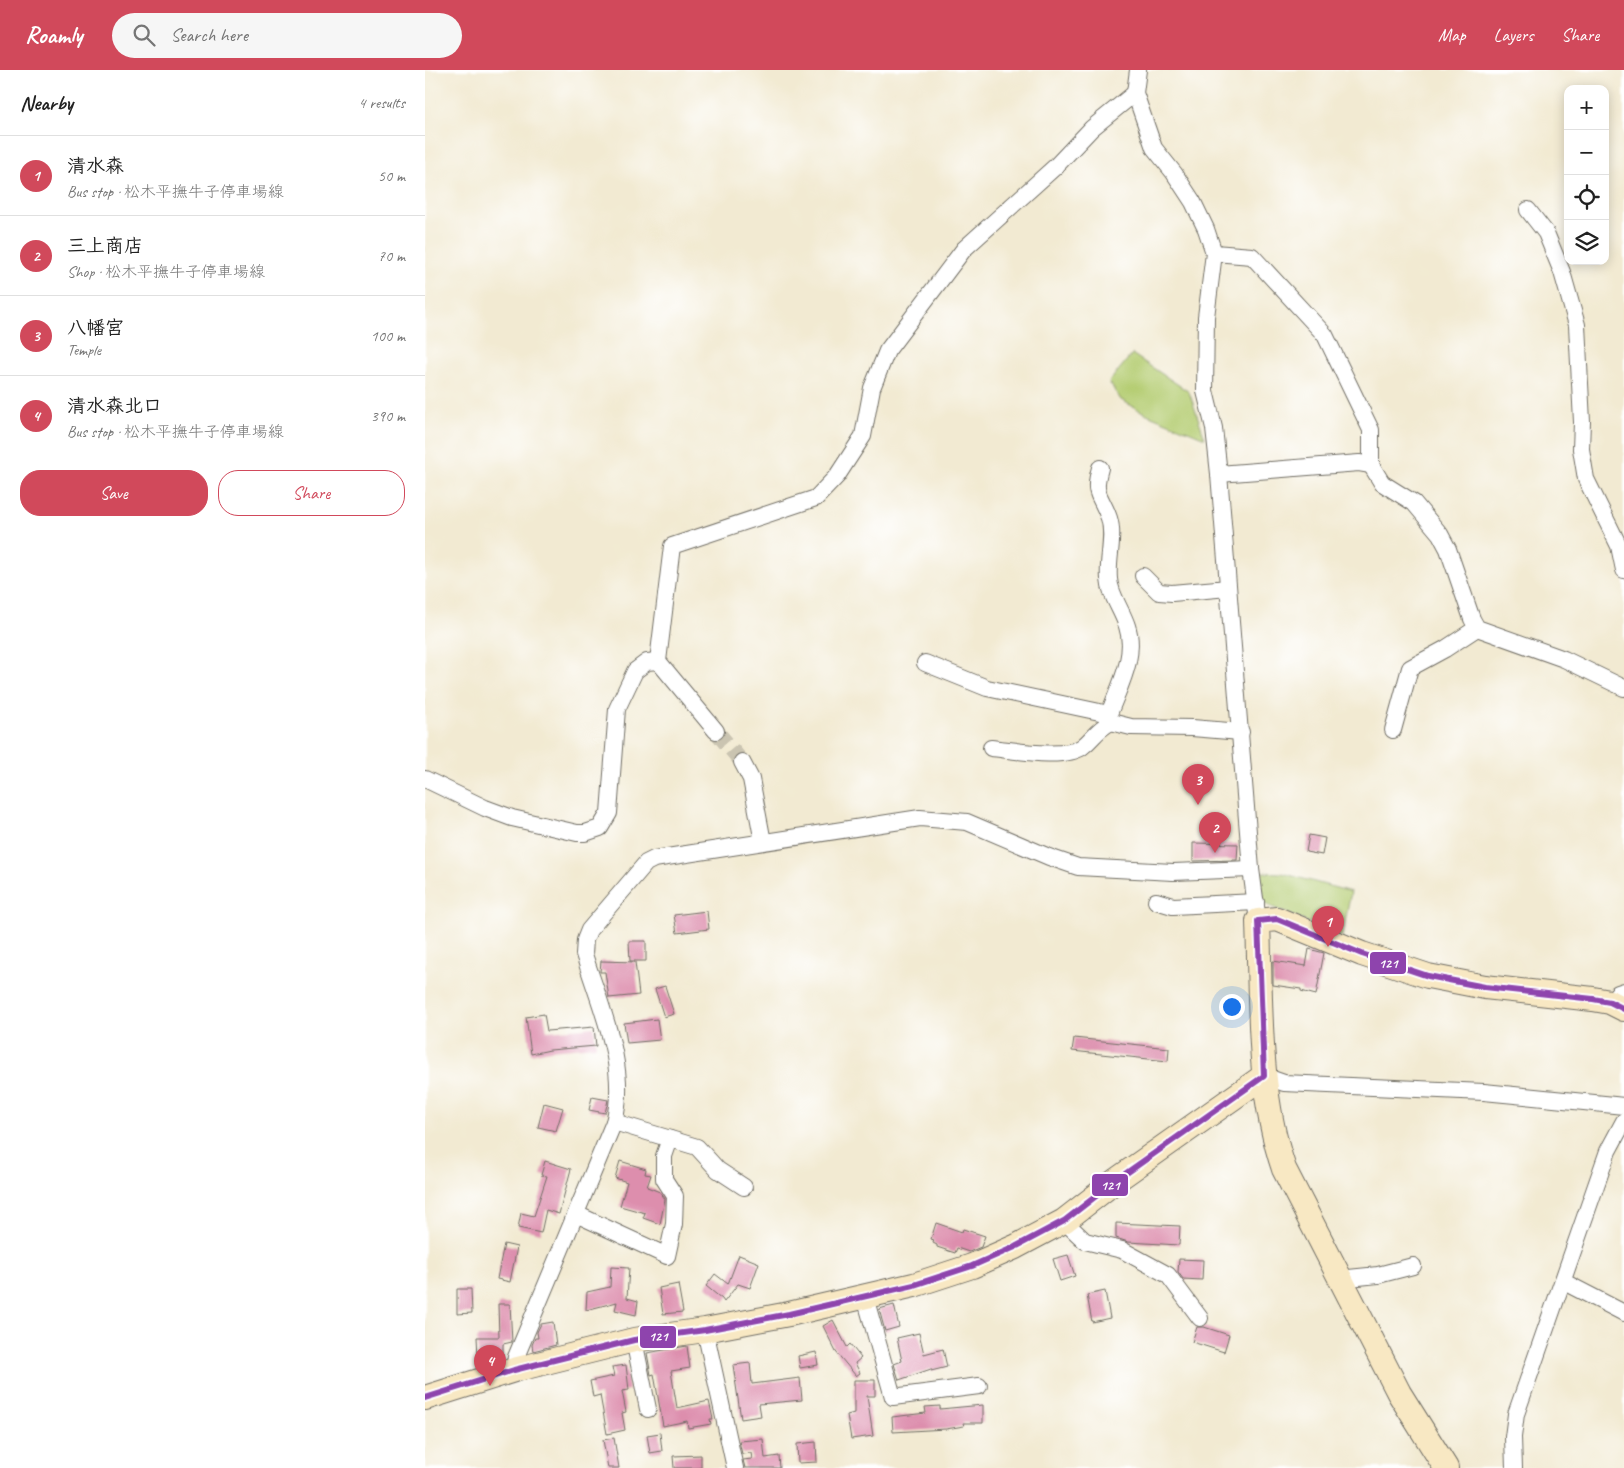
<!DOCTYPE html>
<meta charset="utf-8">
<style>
:root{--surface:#fff;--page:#f6f6f6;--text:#222;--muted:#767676;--line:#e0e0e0;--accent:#d1495b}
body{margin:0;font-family:Caveat,"Klee One",sans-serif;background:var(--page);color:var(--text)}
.controls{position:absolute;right:15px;top:15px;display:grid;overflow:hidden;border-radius:10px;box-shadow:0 2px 12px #0003}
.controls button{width:45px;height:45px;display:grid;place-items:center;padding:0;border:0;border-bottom:1px solid var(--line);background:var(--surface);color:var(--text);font:25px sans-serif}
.you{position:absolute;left:806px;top:936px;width:18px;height:18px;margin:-12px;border:4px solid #fff;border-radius:50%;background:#1a73e8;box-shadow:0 0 0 8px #1a73e833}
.badge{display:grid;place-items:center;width:32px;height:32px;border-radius:50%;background:var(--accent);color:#fff;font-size:16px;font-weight:700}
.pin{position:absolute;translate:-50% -41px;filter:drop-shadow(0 1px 2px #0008)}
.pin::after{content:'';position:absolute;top:26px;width:18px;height:15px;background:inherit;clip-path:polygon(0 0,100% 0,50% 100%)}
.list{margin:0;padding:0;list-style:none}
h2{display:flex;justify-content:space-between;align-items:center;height:65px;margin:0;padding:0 20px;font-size:21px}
h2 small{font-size:16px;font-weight:400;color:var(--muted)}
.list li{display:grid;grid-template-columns:32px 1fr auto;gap:15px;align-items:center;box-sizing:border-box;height:80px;padding:0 20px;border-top:1px solid var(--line)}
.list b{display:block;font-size:19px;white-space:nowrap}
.list p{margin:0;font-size:16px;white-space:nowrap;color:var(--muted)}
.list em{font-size:16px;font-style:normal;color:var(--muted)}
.actions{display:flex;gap:10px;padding:15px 20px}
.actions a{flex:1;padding:11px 0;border:1px solid var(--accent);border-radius:20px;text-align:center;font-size:18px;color:var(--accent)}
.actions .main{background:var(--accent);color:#fff}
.icon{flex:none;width:28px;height:28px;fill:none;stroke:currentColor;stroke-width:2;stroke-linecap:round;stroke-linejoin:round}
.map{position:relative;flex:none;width:1199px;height:1398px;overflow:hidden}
header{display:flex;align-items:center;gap:30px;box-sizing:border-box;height:70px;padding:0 25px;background:var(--accent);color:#fff}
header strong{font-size:24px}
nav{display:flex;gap:28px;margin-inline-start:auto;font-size:18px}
.search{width:350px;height:45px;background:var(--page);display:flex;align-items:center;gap:12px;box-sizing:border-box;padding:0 18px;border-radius:28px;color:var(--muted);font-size:19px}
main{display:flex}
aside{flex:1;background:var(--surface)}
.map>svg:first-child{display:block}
.green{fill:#b5cd73;stroke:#707c4f}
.building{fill:#dd8ead}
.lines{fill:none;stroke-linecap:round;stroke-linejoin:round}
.street-tunnel{stroke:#cac4b1;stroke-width:16;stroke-dasharray:16 8;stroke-linecap:butt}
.street-casing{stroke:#716e65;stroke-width:18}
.secondary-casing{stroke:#716e65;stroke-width:26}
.street{stroke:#fff;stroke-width:16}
.secondary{stroke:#f8e8c3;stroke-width:24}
.bus-1-casing{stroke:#fff;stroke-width:10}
.bus-1{stroke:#8e44ad;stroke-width:6}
.line-badge{stroke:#fff;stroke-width:2}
.badge-label{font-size:14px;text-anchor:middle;font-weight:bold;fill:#fff}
</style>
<header>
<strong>Roamly</strong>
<div class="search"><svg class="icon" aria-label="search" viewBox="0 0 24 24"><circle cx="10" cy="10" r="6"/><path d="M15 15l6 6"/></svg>Search here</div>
<nav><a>Map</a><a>Layers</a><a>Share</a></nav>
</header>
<main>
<aside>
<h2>Nearby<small>4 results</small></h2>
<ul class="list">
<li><span class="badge">1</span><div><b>清水森</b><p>Bus stop · 松木平撫牛子停車場線</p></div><em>50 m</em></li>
<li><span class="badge">2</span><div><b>三上商店</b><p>Shop · 松木平撫牛子停車場線</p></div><em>70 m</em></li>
<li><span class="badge">3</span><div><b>八幡宮</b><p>Temple</p></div><em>100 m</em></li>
<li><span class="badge">4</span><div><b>清水森北口</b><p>Bus stop · 松木平撫牛子停車場線</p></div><em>390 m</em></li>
</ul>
<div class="actions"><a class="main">Save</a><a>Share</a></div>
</aside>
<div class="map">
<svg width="1199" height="1398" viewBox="0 0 1199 1398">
<rect width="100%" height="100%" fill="#fff"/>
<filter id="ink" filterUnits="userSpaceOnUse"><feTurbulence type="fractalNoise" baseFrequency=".02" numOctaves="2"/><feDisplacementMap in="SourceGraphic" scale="10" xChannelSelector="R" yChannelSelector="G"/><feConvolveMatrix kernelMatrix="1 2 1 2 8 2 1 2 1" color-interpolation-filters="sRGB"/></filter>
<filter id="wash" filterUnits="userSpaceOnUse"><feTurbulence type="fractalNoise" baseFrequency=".0096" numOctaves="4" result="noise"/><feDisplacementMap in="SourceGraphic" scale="20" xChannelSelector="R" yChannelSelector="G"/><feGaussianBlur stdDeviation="1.12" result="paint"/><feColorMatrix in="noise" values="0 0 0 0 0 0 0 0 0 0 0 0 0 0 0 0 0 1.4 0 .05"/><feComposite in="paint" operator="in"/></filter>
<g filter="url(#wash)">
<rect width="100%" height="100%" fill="#f2ead2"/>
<!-- green -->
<g class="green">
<polygon points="707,284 764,322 780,368 722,344 696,330 684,312"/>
<polygon points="834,802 857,803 926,822 917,867 840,834 837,826"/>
</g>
<g id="blocks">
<!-- building -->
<g class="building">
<polygon points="884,765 900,768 897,785 881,782"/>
<polygon points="768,773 813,774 812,790 768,791"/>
<polygon points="282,841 284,859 252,863 249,845"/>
<polygon points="204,871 221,871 221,891 205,891"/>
<polygon points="884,879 899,883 891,925 876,921 876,919 848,915 848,891 881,896"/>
<polygon points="176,891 210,892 214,925 184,928 180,902 175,902"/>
<polygon points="240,916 249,944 239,947 230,919"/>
<polygon points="119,944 122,961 169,957 171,976 125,980 106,984 101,947"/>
<polygon points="232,949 235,970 202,973 199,953"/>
<polygon points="649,968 744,978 743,991 647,981"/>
<polygon points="167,1027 183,1030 180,1043 164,1040"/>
<polygon points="119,1033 138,1038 131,1061 113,1057"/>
<polygon points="120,1091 146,1099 134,1144 121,1140 116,1163 93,1158 96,1143 109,1146 122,1106 116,1105"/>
<polygon points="195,1091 221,1099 220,1104 226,1105 222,1117 235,1122 240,1129 235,1154 218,1148 220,1143 195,1136 202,1112 190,1108"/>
<polygon points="511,1153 537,1162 538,1159 560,1166 556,1177 544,1182 532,1178 530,1183 512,1177 512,1175 508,1173 509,1170 506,1169"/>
<polygon points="691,1153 755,1156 754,1175 703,1172 691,1168"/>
<polygon points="79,1174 92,1177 85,1212 72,1209"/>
<polygon points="314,1185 334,1193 325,1218 313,1214 299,1232 297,1229 281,1216 290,1204 303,1214"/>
<polygon points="643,1185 650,1206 635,1211 628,1189"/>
<polygon points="754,1189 778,1190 777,1210 758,1209 753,1202"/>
<polygon points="186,1197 204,1198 202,1228 213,1231 211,1245 190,1240 192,1232 161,1240 162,1222 185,1217"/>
<polygon points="253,1214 258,1242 238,1244 234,1218"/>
<polygon points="32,1219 46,1219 47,1243 32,1244"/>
<polygon points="680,1221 685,1248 667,1252 662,1225"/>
<polygon points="73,1234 85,1234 87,1272 78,1274 78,1287 53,1287 52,1267 74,1267"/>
<polygon points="469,1235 474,1257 460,1261 454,1239"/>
<polygon points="408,1250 422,1277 425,1274 436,1288 430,1293 435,1303 431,1306 411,1282 398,1256"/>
<polygon points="128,1252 131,1275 108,1281 107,1275 110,1268 113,1268 112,1262 116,1254"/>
<polygon points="772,1257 779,1257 804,1265 799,1282 767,1272"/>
<polygon points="494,1263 499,1284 518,1279 522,1297 506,1301 506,1299 474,1310 469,1294 477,1291 472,1268"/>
<polygon points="262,1276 265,1298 246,1301 252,1338 284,1331 288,1349 285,1349 286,1354 263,1358 262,1351 238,1356 229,1304 226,1305 222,1283"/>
<polygon points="391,1282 393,1295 375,1298 373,1286"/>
<polygon points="325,1293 327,1314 375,1308 377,1330 334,1334 336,1346 316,1349 308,1295"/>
<polygon points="201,1295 204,1320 197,1321 201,1342 197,1343 200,1360 182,1364 175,1325 168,1327 165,1311 189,1306 187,1297"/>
<polygon points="429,1310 450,1310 450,1326 442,1326 448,1366 426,1369 422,1345 429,1343"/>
<polygon points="558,1335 558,1353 538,1353 539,1356 521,1359 468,1362 467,1347 501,1343 500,1337 515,1336 515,1339"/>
<polygon points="235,1363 237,1381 225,1383 222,1365"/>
<polygon points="189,1368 194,1398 183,1398 178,1370"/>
<polygon points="338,1369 340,1388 354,1386 355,1398 320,1398 318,1390 327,1389 326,1383 317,1384 314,1371"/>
<polygon points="391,1372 392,1392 373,1393 372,1374"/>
<polygon points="276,1385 276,1398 249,1398 248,1386"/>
</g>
</g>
</g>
<g filter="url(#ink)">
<use href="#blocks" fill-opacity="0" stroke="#716e65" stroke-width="1"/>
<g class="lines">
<!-- street-tunnel -->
<polyline class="street-tunnel" points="291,661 317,692"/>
<defs>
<g id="street">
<polyline points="713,0 710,23 729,78 749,103 768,132 781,159 789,183 781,247 780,321 789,358 794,404 826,799 833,851"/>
<polyline points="1103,140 1121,163 1137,202 1152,255 1157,352 1156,379 1161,409 1194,476 1199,500"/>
<polyline points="789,183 827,186 900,265 946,360 946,395 957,413 989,433 1015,464 1023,479 1047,549 1052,558 1139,589 1199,618"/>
<path d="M675,398C667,426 676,424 684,448C690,467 682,489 684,509C685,525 697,540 702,556C712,586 694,616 684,644L686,652L706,657L767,658L816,662"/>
<polyline points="794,404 934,393 946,395"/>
<polyline points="718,506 734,522 747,523 803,518"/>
<polyline points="500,593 562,618 684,644"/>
<polyline points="968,660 985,598 1020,579 1052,558"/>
<polyline points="291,661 233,591 247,476 391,428 412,406 438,366 447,318 462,281 539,179 631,96 667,58 710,23"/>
<path d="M566,678C588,680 639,690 657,677C669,668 670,661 686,652"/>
<polyline points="317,692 326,709 338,772"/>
<polyline points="0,709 60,738 87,748 152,763 160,763 175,758 184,743 192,639 210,601 222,592 233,591"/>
<polyline points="731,831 748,836 831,832"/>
<polyline points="1185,932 1193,923 1199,921"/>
<polyline points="839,1006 859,1013 1059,1022 1199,1036"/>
<polyline points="189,1052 272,1077 293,1100 319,1117"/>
<polyline points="151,1144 242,1186 249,1154 250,1126 239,1109 239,1086 245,1069"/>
<polyline points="639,1151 660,1171 697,1180 743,1205 775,1248"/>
<polyline points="914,1209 953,1205 988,1196"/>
<polyline points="1139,1212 1199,1243"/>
<polyline points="440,1227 468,1327 554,1316"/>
<polyline points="280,1260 310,1398"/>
<polyline points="209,1270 223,1339"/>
<path d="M89,1300L91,1287L189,1052C204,997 175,937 159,884L160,870L164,860L221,793L229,789L495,748L542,752L624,787L653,797L748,802L826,799"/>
<polyline points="1089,1398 1088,1367 1091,1344 1183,1081 1199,1051"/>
</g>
<g id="secondary">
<polyline points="0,1328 89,1300 209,1270 280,1260 364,1244 489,1215 547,1196 590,1177 639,1151 693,1109 839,1006"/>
<path d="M1021,1398L974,1323L859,1099C832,1020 836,933 833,851L852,849L937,884L1003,906L1060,917L1168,929L1185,932L1199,939"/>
</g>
</defs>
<!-- street casing -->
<use href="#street" class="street-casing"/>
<!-- secondary casing -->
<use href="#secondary" class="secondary-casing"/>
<!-- street -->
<use href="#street" class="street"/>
<!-- secondary -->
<use href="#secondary" class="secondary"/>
<defs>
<polyline id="bus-1" points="0,1328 89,1300 209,1270 280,1260 364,1244 489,1215 547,1196 590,1177 639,1151 693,1109 839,1006 833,851 852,849 937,884 1003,906 1060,917 1168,929 1185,932 1199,939"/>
</defs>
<!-- bus-1 casing -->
<use href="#bus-1" class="bus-1-casing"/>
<!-- bus-1 -->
<use href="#bus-1" class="bus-1"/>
</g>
</g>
<g class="line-badge">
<rect x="944" y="881" width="38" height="24" rx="5" fill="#8e44ad"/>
<rect x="666" y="1103" width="38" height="24" rx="5" fill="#8e44ad"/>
<rect x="214" y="1255" width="38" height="24" rx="5" fill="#8e44ad"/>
</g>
<g class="badge-label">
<text x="963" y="898">121</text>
<text x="685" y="1120">121</text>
<text x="233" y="1271">121</text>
</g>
</svg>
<div class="controls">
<button>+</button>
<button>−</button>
<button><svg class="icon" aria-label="locate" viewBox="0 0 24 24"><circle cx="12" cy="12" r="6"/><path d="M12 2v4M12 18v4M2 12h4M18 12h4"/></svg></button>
<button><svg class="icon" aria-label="layers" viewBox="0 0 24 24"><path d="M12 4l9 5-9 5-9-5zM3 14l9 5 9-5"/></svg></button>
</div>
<div class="you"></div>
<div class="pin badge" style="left:903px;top:877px">1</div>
<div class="pin badge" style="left:790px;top:783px">2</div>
<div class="pin badge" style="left:773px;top:735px">3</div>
<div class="pin badge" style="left:65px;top:1316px">4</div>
</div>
</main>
